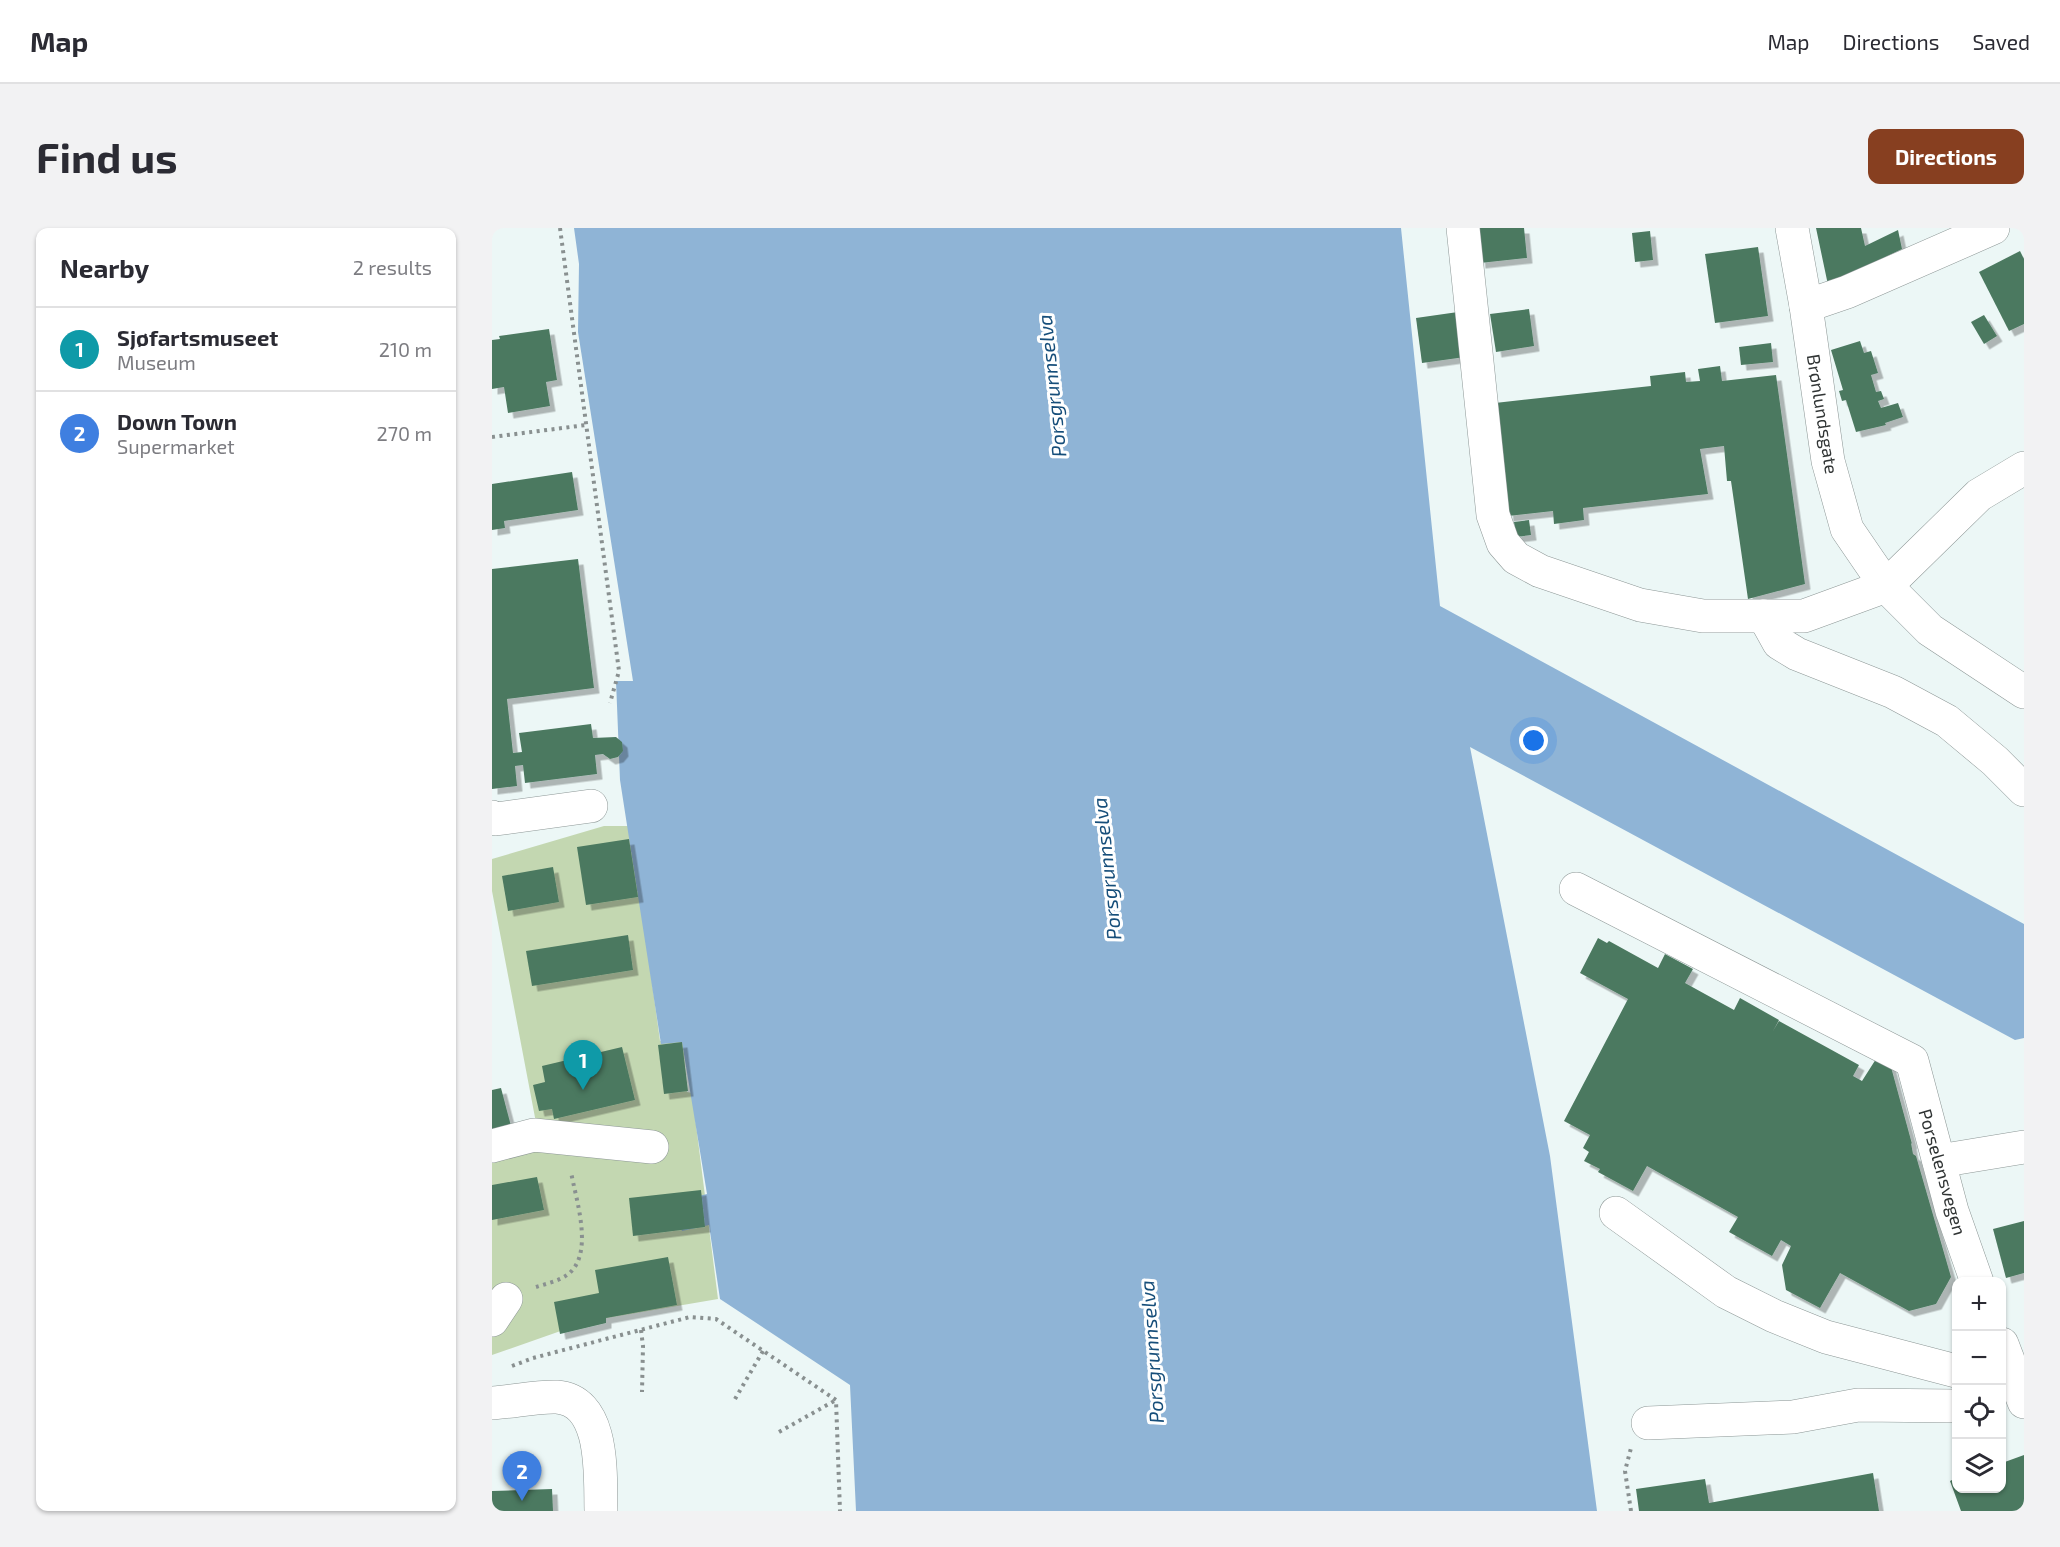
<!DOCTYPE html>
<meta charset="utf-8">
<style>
:root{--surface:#fff;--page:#f2f2f3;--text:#2b2b33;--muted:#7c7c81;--line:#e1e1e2;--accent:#873f20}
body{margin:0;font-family:"Exo 2",sans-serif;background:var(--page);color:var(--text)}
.controls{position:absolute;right:18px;bottom:18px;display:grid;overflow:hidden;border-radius:12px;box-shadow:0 2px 4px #0004}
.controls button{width:54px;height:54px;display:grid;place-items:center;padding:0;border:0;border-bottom:2px solid var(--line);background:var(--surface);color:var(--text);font:30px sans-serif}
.you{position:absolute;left:1042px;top:513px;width:21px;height:21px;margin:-15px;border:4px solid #fff;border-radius:50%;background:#1a73e8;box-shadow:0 0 0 9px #1a73e833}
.badge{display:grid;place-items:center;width:39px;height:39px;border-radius:50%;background:var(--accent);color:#fff;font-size:20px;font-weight:700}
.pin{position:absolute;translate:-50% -50px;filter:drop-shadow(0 2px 3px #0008)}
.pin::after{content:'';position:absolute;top:32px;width:21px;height:18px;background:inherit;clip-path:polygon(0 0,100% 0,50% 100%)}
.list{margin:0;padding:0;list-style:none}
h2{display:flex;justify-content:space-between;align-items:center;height:78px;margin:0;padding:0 24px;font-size:26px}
h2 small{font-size:20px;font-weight:400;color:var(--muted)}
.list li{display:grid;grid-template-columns:39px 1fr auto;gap:18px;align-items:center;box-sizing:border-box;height:84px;padding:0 24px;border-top:2px solid var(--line)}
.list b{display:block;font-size:22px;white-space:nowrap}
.list p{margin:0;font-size:20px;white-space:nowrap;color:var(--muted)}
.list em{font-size:20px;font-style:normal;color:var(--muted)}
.icon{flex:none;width:33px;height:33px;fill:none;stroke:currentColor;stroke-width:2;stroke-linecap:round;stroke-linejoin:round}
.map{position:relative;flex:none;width:1532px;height:1283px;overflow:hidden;border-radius:12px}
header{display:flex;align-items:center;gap:36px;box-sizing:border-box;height:84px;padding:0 30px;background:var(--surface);border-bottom:2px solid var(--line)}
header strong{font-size:28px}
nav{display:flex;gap:33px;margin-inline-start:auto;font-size:21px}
.intro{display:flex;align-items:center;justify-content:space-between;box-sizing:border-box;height:144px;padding:0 36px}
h1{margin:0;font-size:42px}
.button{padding:15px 27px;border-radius:12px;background:var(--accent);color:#fff;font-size:21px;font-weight:700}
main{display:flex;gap:36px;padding:0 36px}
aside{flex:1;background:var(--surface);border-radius:12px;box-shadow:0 2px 4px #0004}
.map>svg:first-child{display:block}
.green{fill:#c3d7b1}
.water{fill:#8fb4d6}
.building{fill:#4c7960;filter:url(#shadow)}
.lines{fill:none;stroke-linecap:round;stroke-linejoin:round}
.minor-casing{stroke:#8d9796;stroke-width:34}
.path{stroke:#899090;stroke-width:4;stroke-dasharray:3 4.5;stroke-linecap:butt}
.minor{stroke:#fff;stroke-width:33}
.labels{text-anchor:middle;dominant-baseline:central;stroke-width:6;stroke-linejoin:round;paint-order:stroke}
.street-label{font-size:18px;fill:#313535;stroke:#fff}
.water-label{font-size:20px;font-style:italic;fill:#164e7a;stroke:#fff}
</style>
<header>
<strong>Map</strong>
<nav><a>Map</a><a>Directions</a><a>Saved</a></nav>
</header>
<div class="intro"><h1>Find us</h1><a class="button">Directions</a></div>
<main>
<aside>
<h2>Nearby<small>2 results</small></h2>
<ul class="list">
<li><span class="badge" style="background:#0f9aa8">1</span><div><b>Sjøfartsmuseet</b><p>Museum</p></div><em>210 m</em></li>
<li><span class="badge" style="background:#3f7fe0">2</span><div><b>Down Town</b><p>Supermarket</p></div><em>270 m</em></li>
</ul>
</aside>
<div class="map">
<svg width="1532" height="1283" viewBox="0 0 1532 1283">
<defs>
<filter id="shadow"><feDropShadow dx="5.5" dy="5.5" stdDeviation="0" flood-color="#0004"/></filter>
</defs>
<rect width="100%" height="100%" fill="#ecf7f6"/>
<!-- green -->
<polygon class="green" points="112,598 137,598 150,681 168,813 176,811 190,811 191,815 195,864 200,865 226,1071 97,1093 0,1127 0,933 49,921 0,663 0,631"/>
<!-- water -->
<polygon class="water" points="82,0 909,0 948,378 1532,696 1532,810 1523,812 978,519 1058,928 1105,1283 364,1283 358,1157 228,1071 217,997 190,1003 184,973 215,966 190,814 169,816 128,552 124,453 141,453 86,104 87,36"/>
<!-- building -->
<g class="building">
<polygon points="984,0 1032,0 1035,30 988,35"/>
<polygon points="1324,0 1369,0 1373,18 1406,2 1410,21 1336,57"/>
<polygon points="1158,3 1161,32 1143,34 1140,5"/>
<polygon points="1266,19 1276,88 1223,95 1213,26"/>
<polygon points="1528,23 1532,31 1532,96 1517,103 1487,44"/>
<polygon points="1037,81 1042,118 1004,124 998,86"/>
<polygon points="966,84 973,129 930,135 924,90"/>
<polygon points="1492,87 1505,108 1492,116 1479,94"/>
<polygon points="57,101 65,152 54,154 58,178 16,185 12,159 0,161 0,112 8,111 7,108"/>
<polygon points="1368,113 1372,125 1379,123 1386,145 1379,147 1384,164 1389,163 1392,171 1386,173 1389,180 1406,175 1411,189 1393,195 1394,197 1364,204 1354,172 1350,173 1347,163 1351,162 1339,122"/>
<polygon points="1279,115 1281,134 1249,137 1247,119"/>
<polygon points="1228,138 1230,153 1284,147 1313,356 1256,371 1239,253 1235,253 1232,218 1208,221 1216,266 1091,280 1092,292 1062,296 1061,283 1016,288 1003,175 1159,158 1158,148 1193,144 1194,154 1208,153 1206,141"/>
<polygon points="80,244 86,282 12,293 13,300 0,302 0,256"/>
<polygon points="1037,292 1039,307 1024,309 1022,294"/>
<polygon points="86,331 102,460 15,471 21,525 30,524 27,505 99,496 101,510 124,509 130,514 131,523 126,529 118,531 111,526 103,527 105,546 33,555 31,537 23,538 25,558 0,561 0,341"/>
<polygon points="137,611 146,669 94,677 85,619"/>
<polygon points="61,639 67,674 16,683 10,648"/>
<polygon points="136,707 141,742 40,758 34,723"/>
<polygon points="1106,710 1115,715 1117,713 1166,740 1173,726 1201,741 1193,755 1242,782 1248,770 1287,792 1281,803 1287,793 1367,837 1361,848 1370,853 1384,831 1396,828 1420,916 1419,915 1421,926 1424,928 1459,1049 1444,1076 1417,1083 1348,1045 1328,1080 1294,1062 1290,1037 1299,1018 1289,1012 1280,1028 1237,1004 1246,989 1155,938 1141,963 1106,944 1108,941 1092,933 1097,924 1091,920 1098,907 1072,893 1136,771 1088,745"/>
<polygon points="190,814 196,863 172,866 166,817"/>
<polygon points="130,819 143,872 62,891 60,881 47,883 41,857 53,854 50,838"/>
<polygon points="9,860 19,898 0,903 0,862"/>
<polygon points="45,949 52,982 0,992 0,957"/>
<polygon points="209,962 213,999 141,1008 137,970"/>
<polygon points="1532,993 1532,1045 1514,1050 1501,1001"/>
<polygon points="176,1029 185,1077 114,1090 114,1095 68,1106 62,1074 107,1065 103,1042"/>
<polygon points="1532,1227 1532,1283 1469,1283 1458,1253 1464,1250 1464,1260 1510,1260 1510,1235"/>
<polygon points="1381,1245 1387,1283 1147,1283 1144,1261 1213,1251 1217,1275"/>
<polygon points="60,1261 61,1283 0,1283 0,1263"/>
</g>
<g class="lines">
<defs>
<g id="minor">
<polyline points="971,0 1001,287 1011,315 1024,330 1048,343 1148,377 1211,388 1312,388 1394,358 1487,267 1532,240"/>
<polyline points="1300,0 1314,78 1336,233 1355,301 1394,358 1438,402 1532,464"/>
<polyline points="1314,78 1355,64 1501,0"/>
<polyline points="1272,388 1287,415 1305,426 1401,464 1455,493 1503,533 1532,562"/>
<polyline points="0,589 4,591 99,578"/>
<polyline points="1084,661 1420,833 1460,983 1485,1054"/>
<polyline points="0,918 42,907 160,919"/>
<polyline points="1447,933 1532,919"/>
<polyline points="1124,985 1234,1064 1282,1088 1334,1109 1464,1143"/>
<polyline points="0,1092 14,1071"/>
<polyline points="1510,1116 1532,1174"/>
<path d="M0,1175C20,1174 46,1168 65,1169C114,1173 108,1249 109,1283"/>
<polyline points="1156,1195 1301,1189 1366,1177 1464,1178"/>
</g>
</defs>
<!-- minor casing -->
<use href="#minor" class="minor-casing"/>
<!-- path -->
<g class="path">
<polyline points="68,0 127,443 118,475"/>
<polyline points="0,209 94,197"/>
<path d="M44,1059C53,1056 67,1053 75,1047C103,1027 84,972 79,944"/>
<polyline points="149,1102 151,1118 150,1164"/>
<polyline points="20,1138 41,1130 198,1089 224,1091 344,1172 348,1283"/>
<polyline points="243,1171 271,1123"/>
<polyline points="287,1204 344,1172"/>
<polyline points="1139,1283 1133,1243 1139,1220"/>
</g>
<!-- minor -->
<use href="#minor" class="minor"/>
</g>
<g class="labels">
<!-- street labels -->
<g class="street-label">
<text transform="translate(1331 186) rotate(81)">Brønlundsgate</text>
<text transform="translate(1451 944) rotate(74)">Porselensvegen</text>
</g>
<!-- water labels -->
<g class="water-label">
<text transform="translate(559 158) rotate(-96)">Porsgrunnselva</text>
<text transform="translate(614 641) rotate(-96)">Porsgrunnselva</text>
<text transform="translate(659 1124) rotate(-94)">Porsgrunnselva</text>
</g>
</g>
</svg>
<div class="controls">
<button>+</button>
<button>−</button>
<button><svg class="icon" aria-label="locate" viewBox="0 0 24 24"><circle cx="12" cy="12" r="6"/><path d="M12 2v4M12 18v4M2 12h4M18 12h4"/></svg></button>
<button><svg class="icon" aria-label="layers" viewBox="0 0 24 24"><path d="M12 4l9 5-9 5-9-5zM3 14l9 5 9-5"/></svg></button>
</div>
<div class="you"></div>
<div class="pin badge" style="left:91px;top:862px;background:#0f9aa8">1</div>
<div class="pin badge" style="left:30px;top:1273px;background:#3f7fe0">2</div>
</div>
</main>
